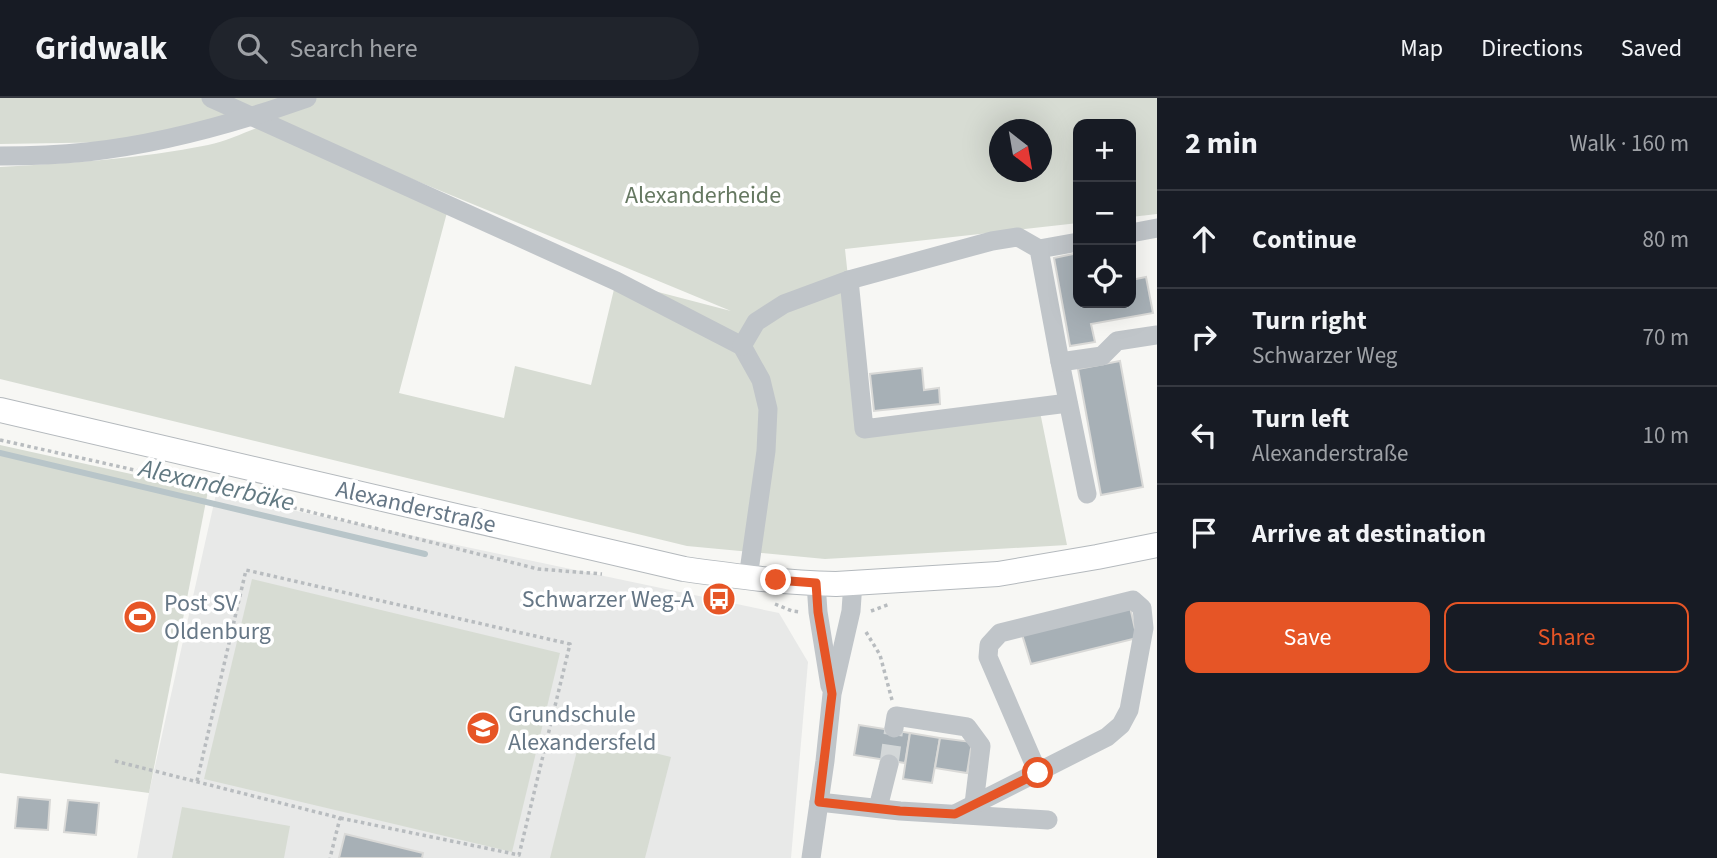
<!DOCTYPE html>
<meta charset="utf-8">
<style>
:root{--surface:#171b24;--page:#20242c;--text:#f1f3f6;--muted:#9ea1a6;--line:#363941;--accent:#e65526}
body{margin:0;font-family:"Source Sans 3",sans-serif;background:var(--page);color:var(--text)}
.controls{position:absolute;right:21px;top:21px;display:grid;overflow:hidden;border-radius:14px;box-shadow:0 7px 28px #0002}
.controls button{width:63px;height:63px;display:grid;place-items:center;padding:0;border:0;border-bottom:2px solid var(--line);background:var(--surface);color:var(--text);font:35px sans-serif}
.compass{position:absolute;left:989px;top:21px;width:63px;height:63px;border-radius:50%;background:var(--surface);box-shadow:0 7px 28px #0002;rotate:149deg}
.stop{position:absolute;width:21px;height:21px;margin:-16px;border:5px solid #e65526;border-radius:50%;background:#fff}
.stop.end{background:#e65526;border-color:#fff;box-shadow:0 2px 7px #0008}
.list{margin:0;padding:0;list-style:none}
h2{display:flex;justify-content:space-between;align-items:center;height:91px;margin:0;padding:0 28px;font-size:30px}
h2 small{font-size:23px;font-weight:400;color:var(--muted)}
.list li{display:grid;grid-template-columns:46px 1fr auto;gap:21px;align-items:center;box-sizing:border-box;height:98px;padding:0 28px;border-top:2px solid var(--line)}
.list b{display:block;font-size:26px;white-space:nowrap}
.list p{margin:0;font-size:23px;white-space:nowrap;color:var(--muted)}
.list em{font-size:23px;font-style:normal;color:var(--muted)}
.actions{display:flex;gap:14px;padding:21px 28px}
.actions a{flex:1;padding:16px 0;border:2px solid var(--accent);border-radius:14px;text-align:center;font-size:24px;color:var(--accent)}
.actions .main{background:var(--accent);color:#fff}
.icon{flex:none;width:38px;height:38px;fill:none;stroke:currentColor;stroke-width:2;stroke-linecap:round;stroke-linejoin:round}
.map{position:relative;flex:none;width:1157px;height:760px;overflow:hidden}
header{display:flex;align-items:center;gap:42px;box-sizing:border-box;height:98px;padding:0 35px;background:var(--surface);border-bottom:2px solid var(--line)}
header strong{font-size:33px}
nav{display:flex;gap:38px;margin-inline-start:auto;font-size:24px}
.search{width:490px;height:63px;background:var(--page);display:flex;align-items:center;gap:18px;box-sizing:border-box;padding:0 24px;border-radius:38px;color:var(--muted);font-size:26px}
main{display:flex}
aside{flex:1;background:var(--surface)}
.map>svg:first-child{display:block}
.built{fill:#e8e9e8}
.green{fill:#d7dcd3;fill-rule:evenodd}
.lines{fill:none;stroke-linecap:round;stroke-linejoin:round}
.stream{stroke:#b8c5c9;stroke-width:6}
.building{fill:#a7b0b6;stroke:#d9d9d7;stroke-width:2}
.minor-tunnel{stroke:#d3d7d8;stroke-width:19;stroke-dasharray:19 10;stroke-linecap:butt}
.major-casing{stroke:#b4b9bd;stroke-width:26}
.path{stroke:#b8bcbf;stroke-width:3.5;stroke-dasharray:3.5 3.5;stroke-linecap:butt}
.minor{stroke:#c0c5c9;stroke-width:19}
.major{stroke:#fff;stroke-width:24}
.route{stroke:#e65526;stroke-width:9}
.labels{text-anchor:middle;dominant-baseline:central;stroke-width:7;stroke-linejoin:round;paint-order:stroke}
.park-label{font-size:24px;fill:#657861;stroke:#fff}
.street-label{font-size:24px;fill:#667786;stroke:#fff}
.poi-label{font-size:24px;fill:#667786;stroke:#fff;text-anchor:start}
.water-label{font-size:26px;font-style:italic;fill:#627982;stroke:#fff}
</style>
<header>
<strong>Gridwalk</strong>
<div class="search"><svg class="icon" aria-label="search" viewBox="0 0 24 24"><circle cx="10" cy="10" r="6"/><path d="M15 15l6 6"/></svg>Search here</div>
<nav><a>Map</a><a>Directions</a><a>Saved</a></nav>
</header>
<main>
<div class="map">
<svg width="1157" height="760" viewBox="0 0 1157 760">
<rect width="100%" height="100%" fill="#f7f7f4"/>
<!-- built -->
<polygon class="built" points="216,396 779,515 808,564 791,760 137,760 149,695"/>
<!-- green -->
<g class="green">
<path d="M0,0H1157V116L1131,119V26H1078V125L845,151L864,331L1039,309L1067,447L825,461L687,448L0,281V69C70,65 140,61 208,47C226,43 243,35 259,29L449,107L399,295L504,320L515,268L591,287L616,183L731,213L250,14L122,44L0,46ZM1000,32H1042V74H1000Z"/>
<polygon points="0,347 208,393 149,695 0,675"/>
<polygon points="252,481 560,555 512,754 204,681"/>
<polygon points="581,637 671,659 645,760 550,760"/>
<polygon points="182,709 290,728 284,760 172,760"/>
</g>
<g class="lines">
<!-- stream -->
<polyline class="stream" points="0,355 425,456"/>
</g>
<!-- building -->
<g class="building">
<polygon points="1078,155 1078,205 1131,205 1131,182 1146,179 1153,215 1091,226 1095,244 1070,248 1054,160"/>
<polygon points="1120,263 1143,389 1101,397 1078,271"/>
<polygon points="922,270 924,292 939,290 940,306 874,313 870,276"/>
<polygon points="1130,509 1137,540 1031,566 1018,523"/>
<polygon points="859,627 910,635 905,665 854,657"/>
<polygon points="910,635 940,640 932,685 903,681"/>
<polygon points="940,640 972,644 967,675 935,670"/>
<polygon points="18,699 50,702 48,732 15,730"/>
<polygon points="68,702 99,705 96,737 64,734"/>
<polygon points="345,736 423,755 422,760 339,760"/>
</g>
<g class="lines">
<!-- minor-tunnel -->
<polyline class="minor-tunnel" points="889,666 894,630"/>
<defs>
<path id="major" d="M0,312L684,471C734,478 785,485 836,486L998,476L1097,459L1157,447"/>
</defs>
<!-- major casing -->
<use href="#major" class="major-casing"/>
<!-- path -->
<g class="path">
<polyline points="0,342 211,389 538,471 602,476"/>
<polyline points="775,506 792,513 800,514"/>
<polyline points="871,513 890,506"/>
<polyline points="866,534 880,557 892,602"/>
<polyline points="115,663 340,720 330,760"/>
<polyline points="197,683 246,472 570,546 519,757 340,720"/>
</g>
<!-- minor -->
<g class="minor">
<polyline points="211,0 616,183 742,248 761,282 768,311 766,353 748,480"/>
<path d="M0,58C29,58 58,57 87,54C162,46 236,25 307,0"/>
<polyline points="1131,135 1157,130"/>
<polyline points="1039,151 1078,144"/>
<polyline points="849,182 864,331 1068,305"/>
<polyline points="742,248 756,224 784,206 849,182 992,143 1018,139 1039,151 1060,264 1087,396"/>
<polyline points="1060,264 1102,258 1117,243 1157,237"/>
<polyline points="816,485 818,514 830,588"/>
<polyline points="894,630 896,618 967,629 981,648 974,706"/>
<polyline points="819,704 900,713 1048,722"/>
<polyline points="878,710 889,666"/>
<polyline points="955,716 1107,639 1121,627 1129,612 1144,530 1142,510 1133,502 1000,535 989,547 988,559 1038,675"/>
<polyline points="811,760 825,663 832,596 851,513 853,484"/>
</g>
<!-- major -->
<use href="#major" class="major"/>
</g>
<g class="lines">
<!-- route -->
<polyline class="route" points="776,482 816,485 818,514 832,596 819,704 900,713 955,716 1038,675"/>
</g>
<!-- icons -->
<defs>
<symbol id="bus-disc" viewBox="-11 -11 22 22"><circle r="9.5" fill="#e65526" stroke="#fff"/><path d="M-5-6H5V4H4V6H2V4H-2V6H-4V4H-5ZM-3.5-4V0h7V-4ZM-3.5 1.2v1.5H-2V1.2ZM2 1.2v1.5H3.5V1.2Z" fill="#fff"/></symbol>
<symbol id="stadium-disc" viewBox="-11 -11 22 22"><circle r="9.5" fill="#e65526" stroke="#fff"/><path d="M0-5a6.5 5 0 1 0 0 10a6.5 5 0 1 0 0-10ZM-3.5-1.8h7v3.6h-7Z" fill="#fff"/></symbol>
<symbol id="school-disc" viewBox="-11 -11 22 22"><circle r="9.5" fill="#e65526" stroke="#fff"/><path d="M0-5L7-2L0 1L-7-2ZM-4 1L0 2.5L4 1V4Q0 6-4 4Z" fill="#fff"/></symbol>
</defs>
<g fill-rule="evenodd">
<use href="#bus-disc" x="700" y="482" width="38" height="38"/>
<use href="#stadium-disc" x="121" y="500" width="38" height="38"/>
<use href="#school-disc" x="464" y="611" width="38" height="38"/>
</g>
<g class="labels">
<!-- park labels -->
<g class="park-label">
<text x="703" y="97">Alexanderheide</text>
</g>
<!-- street labels -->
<g class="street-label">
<text transform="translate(416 409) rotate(13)">Alexanderstraße</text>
</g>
<!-- poi labels -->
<g class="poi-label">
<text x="694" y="501" text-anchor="end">Schwarzer Weg-A</text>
<text x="164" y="505">Post SV<tspan x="164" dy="28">Oldenburg</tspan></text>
<text x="508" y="616">Grundschule<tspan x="508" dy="28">Alexandersfeld</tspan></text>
</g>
<!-- water labels -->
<g class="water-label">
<text transform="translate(217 387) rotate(13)">Alexanderbäke</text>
</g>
</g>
</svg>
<div class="controls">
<button>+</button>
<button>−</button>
<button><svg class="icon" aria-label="locate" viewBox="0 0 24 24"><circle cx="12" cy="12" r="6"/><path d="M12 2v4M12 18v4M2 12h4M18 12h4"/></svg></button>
</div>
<svg class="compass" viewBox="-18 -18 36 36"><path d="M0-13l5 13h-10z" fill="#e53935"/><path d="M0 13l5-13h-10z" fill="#9ea1a6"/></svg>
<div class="stop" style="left:1038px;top:675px"></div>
<div class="stop end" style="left:776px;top:482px"></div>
</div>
<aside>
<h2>2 min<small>Walk · 160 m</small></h2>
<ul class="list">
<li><svg class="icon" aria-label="ahead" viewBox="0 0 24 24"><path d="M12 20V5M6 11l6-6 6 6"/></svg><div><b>Continue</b></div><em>80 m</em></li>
<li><svg class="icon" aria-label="right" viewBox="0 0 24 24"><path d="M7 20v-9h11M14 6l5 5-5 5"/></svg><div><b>Turn right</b><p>Schwarzer Weg</p></div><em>70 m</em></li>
<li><svg class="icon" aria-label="left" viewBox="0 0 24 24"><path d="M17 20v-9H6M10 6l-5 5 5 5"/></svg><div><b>Turn left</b><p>Alexanderstraße</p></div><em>10 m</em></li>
<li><svg class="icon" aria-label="arrive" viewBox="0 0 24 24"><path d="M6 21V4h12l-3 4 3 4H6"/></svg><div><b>Arrive at destination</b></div></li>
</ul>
<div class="actions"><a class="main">Save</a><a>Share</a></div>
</aside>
</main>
